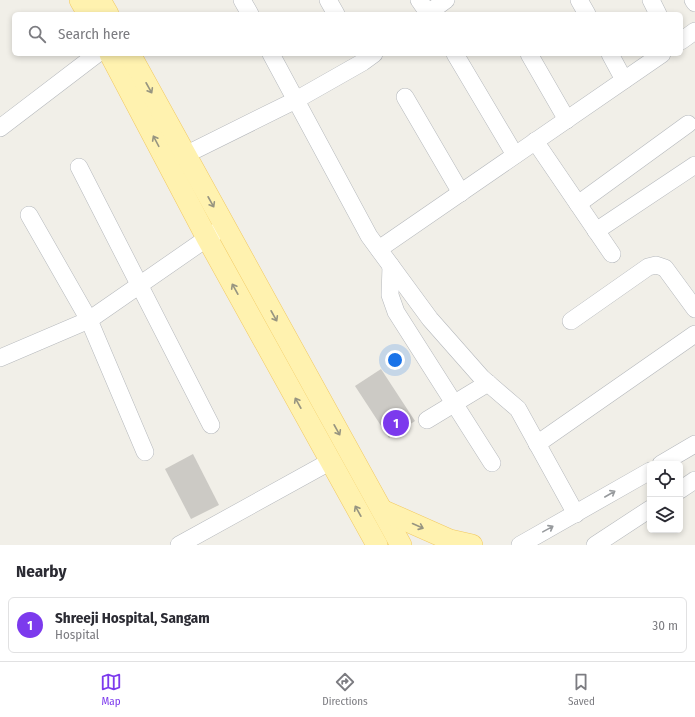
<!DOCTYPE html>
<style>
:root{--surface:#fff;--page:#f7f7f7;--text:#2b2b33;--muted:#7c7c81;--line:#e1e1e2;--accent:#7c3aed}
body{margin:0;font-family:"Fira Sans Condensed",sans-serif;background:var(--page);color:var(--text)}
.controls{position:absolute;right:12px;bottom:12px;display:grid;overflow:hidden;border-radius:6px;box-shadow:0 2px 6px #0003}
.controls button{width:36px;height:36px;display:grid;place-items:center;padding:0;border:0;border-bottom:1px solid var(--line);background:var(--surface);color:var(--text);font:20px sans-serif}
.you{position:absolute;left:395px;top:360px;width:14px;height:14px;margin:-10px;border:3px solid #fff;border-radius:50%;background:#1a73e8;box-shadow:0 0 0 6px #1a73e833}
.badge{display:grid;place-items:center;width:26px;height:26px;border-radius:50%;background:var(--accent);color:#fff;font-size:13px;font-weight:700}
.pin{position:absolute;translate:-50% -50%;border:2px solid #fff;box-shadow:0 1px 4px #0006}
.list{margin:0;padding:0;list-style:none}
h2{display:flex;justify-content:space-between;align-items:center;height:52px;margin:0;padding:0 16px;font-size:17px}
h2 small{font-size:13px;font-weight:400;color:var(--muted)}
.list li{display:grid;grid-template-columns:26px 1fr auto;gap:12px;align-items:center;box-sizing:border-box;height:56px;margin:0 8px 8px;padding:0 8px;border:1px solid var(--line);border-radius:6px}
.list b{display:block;font-size:15px;white-space:nowrap}
.list p{margin:0;font-size:13px;white-space:nowrap;color:var(--muted)}
.list em{font-size:13px;font-style:normal;color:var(--muted)}
.icon{flex:none;width:22px;height:22px;fill:none;stroke:currentColor;stroke-width:2;stroke-linecap:round;stroke-linejoin:round}
.map{position:relative;flex:none;width:695px;height:545px;overflow:hidden}
.search{position:absolute;background:var(--surface);box-shadow:0 2px 6px #0003;left:12px;right:12px;top:12px;height:44px;display:flex;align-items:center;gap:10px;box-sizing:border-box;padding:0 14px;border-radius:6px;color:var(--muted);font-size:15px}
.sheet{height:116px;background:var(--surface)}
nav{display:flex;justify-content:space-around;align-items:center;box-sizing:border-box;height:56px;border-top:1px solid var(--line);background:var(--surface);font-size:11px;color:var(--muted)}
nav a{display:grid;justify-items:center;gap:2px}
nav .on{color:var(--accent)}
.map>svg:first-child{display:block}
.building{fill:#cccac5}
.lines{fill:none;stroke-linecap:round;stroke-linejoin:round}
.minor-casing{stroke:#b5b8bc;stroke-width:18}
.major-casing{stroke:#f2c960;stroke-width:22}
.minor{stroke:#fff;stroke-width:17}
.major{stroke:#fff2af;stroke-width:21}
.oneway{stroke:#979581}
.oneway2{stroke:#979a9d}
</style>
<div class="map">
<svg width="695" height="545" viewBox="0 0 695 545">
<rect width="100%" height="100%" fill="#f1efe8"/>
<!-- building -->
<g class="building">
<polygon points="381,369 415,421 389,438 355,386"/>
<polygon points="193,454 219,505 191,519 165,469"/>
</g>
<g class="lines">
<defs>
<g id="minor">
<polyline points="242,0 250,14"/>
<polyline points="328,0 336,14"/>
<polyline points="419,0 428,13"/>
<polyline points="579,0 587,14"/>
<polyline points="651,0 658,14"/>
<polyline points="693,0 695,3"/>
<polyline points="427,14 446,0"/>
<polyline points="681,41 695,31"/>
<polyline points="271,54 369,236 430,319 482,378 518,409 576,514"/>
<polyline points="455,54 515,155"/>
<polyline points="529,54 567,120"/>
<polyline points="610,54 624,80"/>
<polyline points="405,97 461,193"/>
<polyline points="0,128 97,54"/>
<polyline points="535,141 612,254"/>
<polyline points="175,160 296,100 363,62 374,54"/>
<polyline points="79,167 211,425"/>
<polyline points="578,204 688,124"/>
<polyline points="29,215 89,320 145,452"/>
<polyline points="596,231 695,165"/>
<polyline points="379,249 662,54"/>
<polyline points="391,266 390,295 396,312 492,463"/>
<polyline points="571,321 648,267 656,265 665,268 695,309"/>
<polyline points="0,358 89,320 216,232"/>
<polyline points="427,420 488,383"/>
<polyline points="537,444 695,334"/>
<polyline points="661,464 695,444"/>
<polyline points="680,490 695,480"/>
<polyline points="179,545 331,461"/>
<polyline points="520,545 650,471"/>
<polyline points="595,545 650,509"/>
</g>
<g id="major">
<polyline points="80,0 88,14"/>
<polyline points="100,0 108,14"/>
<polyline points="110,54 207,238 377,545"/>
<polyline points="130,54 401,545"/>
<polyline points="382,510 450,540 472,545"/>
</g>
</defs>
<!-- minor casing -->
<use href="#minor" class="minor-casing"/>
<!-- major casing -->
<use href="#major" class="major-casing"/>
<!-- minor -->
<use href="#minor" class="minor"/>
<!-- major -->
<use href="#major" class="major"/>
</g>
<!-- one-way arrows -->
<defs><path id="oneway-shaft" d="M-6 0H5M1.5-3L5.5 0L1.5 3" fill="none" stroke-width="1.6" stroke-linecap="round" stroke-linejoin="round"/></defs>
<g class="oneway">
<use href="#oneway-shaft" transform="translate(149 88) rotate(61)"/>
<use href="#oneway-shaft" transform="translate(156 141) rotate(-118)"/>
<use href="#oneway-shaft" transform="translate(211 202) rotate(61)"/>
<use href="#oneway-shaft" transform="translate(235 289) rotate(-119)"/>
<use href="#oneway-shaft" transform="translate(274 316) rotate(61)"/>
<use href="#oneway-shaft" transform="translate(298 403) rotate(-119)"/>
<use href="#oneway-shaft" transform="translate(337 430) rotate(61)"/>
<use href="#oneway-shaft" transform="translate(358 511) rotate(-119)"/>
<use href="#oneway-shaft" transform="translate(418 526) rotate(24)"/>
</g>
<g class="oneway2">
<use href="#oneway-shaft" transform="translate(610 494) rotate(-30)"/>
<use href="#oneway-shaft" transform="translate(548 529) rotate(-29)"/>
</g>
</svg>
<div class="controls">
<button><svg class="icon" aria-label="locate" viewBox="0 0 24 24"><circle cx="12" cy="12" r="6"/><path d="M12 2v4M12 18v4M2 12h4M18 12h4"/></svg></button>
<button><svg class="icon" aria-label="layers" viewBox="0 0 24 24"><path d="M12 4l9 5-9 5-9-5zM3 14l9 5 9-5"/></svg></button>
</div>
<div class="you"></div>
<div class="pin badge" style="left:396px;top:423px">1</div>
<div class="search"><svg class="icon" aria-label="search" viewBox="0 0 24 24"><circle cx="10" cy="10" r="6"/><path d="M15 15l6 6"/></svg>Search here</div>
</div>
<section class="sheet">
<h2>Nearby<small></small></h2>
<ul class="list">
<li><span class="badge">1</span><div><b>Shreeji Hospital, Sangam</b><p>Hospital</p></div><em>30 m</em></li>
</ul>
</section>
<nav>
<a class="on"><svg class="icon" aria-label="map" viewBox="0 0 24 24"><path d="M3 6l6-2 6 2 6-2v14l-6 2-6-2-6 2zM9 4v14M15 6v14"/></svg>Map</a>
<a><svg class="icon" aria-label="directions" viewBox="0 0 24 24"><path d="M12 3l9 9-9 9-9-9zM9 14v-3h6M13 9l2 2-2 2"/></svg>Directions</a>
<a><svg class="icon" aria-label="saved" viewBox="0 0 24 24"><path d="M7 4h10v16l-5-4-5 4z"/></svg>Saved</a>
</nav>
